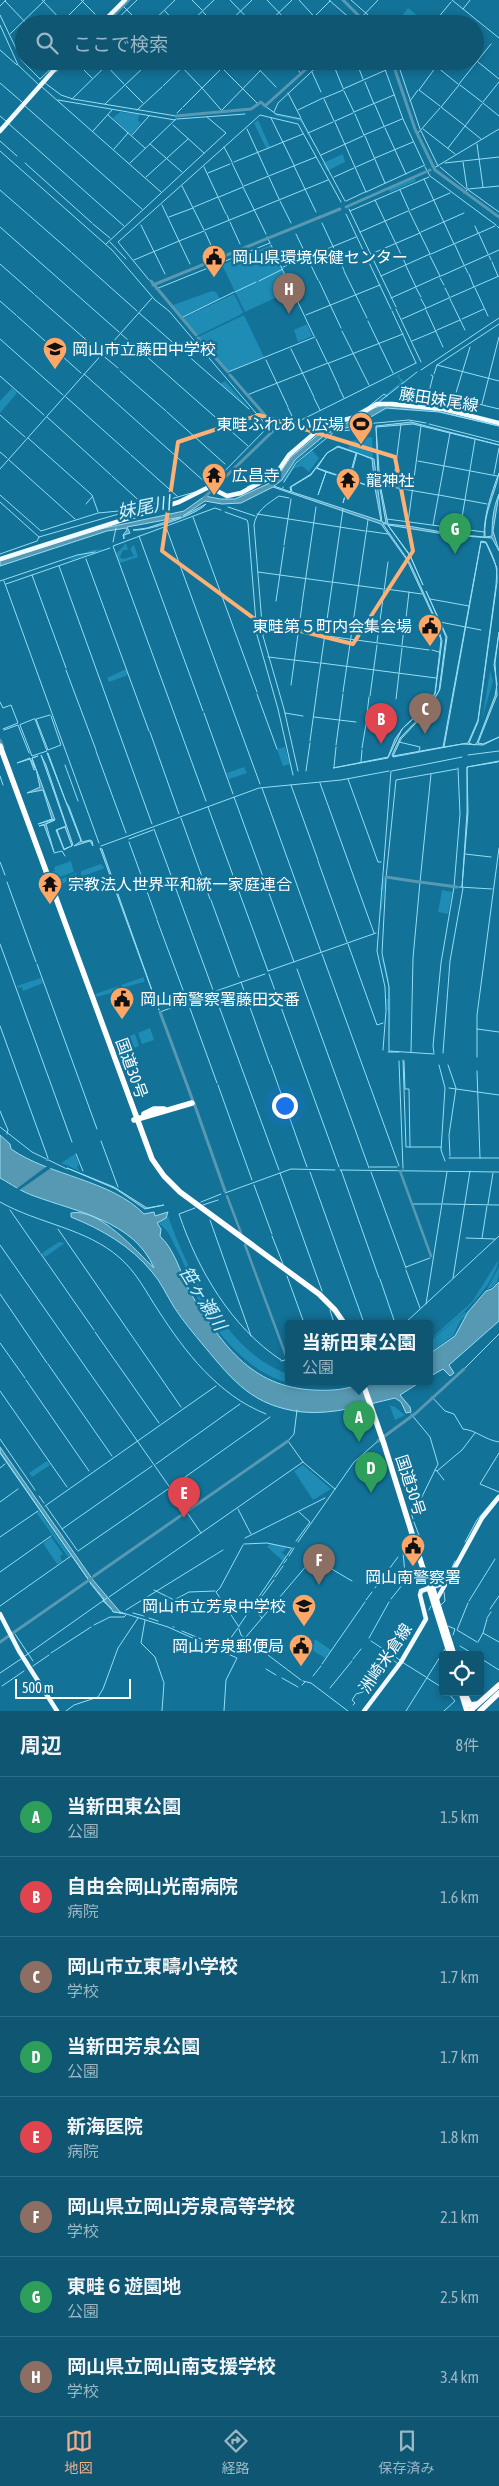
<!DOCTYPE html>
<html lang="ja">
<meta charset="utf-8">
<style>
:root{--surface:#0e5672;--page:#1c5f7a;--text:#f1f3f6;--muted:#9bb7c4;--line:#2e6c84;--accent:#eead8d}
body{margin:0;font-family:"Asap Condensed","Noto Sans JP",sans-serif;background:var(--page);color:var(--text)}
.controls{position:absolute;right:15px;bottom:15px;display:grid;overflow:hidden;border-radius:5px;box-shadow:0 2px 8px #0003}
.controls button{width:45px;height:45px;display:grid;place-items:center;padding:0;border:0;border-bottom:1px solid var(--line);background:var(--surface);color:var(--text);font:25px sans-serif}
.scale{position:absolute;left:15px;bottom:12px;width:116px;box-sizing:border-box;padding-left:5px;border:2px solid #fff;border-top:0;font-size:14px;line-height:18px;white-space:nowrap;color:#fff;-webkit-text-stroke:4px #127298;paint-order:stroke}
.you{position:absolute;left:284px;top:1105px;width:18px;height:18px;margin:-12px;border:4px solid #fff;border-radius:50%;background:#1a73e8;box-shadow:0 0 0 8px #1a73e833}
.badge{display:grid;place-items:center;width:32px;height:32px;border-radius:50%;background:var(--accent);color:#fff;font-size:16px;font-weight:700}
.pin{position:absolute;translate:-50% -41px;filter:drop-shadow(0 1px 2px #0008)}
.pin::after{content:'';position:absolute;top:26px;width:18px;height:15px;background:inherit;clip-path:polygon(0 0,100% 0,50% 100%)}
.popup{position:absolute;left:285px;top:1320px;width:148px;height:65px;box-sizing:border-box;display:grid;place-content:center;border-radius:5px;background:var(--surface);filter:drop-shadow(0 1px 4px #0005);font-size:16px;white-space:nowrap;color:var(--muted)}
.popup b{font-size:19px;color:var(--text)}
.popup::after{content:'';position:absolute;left:50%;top:100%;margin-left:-10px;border:10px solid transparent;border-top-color:var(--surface)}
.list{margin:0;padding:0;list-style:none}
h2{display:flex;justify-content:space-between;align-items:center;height:65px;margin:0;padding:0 20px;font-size:21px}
h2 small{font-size:16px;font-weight:400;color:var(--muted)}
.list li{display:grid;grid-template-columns:32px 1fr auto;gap:15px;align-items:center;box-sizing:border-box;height:80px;padding:0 20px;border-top:1px solid var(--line)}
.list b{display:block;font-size:19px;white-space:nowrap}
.list p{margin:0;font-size:16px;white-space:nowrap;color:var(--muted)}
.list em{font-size:16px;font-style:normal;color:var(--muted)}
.icon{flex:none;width:28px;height:28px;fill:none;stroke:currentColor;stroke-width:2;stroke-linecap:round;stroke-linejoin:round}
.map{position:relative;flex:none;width:499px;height:1711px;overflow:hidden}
.search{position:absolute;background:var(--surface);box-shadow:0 2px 8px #0003;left:15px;right:15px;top:15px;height:55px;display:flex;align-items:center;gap:12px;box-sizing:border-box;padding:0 18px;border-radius:28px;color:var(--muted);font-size:19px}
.sheet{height:705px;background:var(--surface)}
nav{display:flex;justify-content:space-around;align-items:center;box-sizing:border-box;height:70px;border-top:1px solid var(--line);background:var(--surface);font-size:14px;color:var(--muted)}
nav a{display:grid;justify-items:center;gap:2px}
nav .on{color:var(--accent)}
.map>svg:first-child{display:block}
.green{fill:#1e8cb4}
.water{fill:#5799b2;stroke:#95def6;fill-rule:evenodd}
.pier{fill:#127298}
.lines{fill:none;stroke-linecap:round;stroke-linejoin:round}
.stream{stroke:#95def6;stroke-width:1}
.canal{stroke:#5799b2;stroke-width:2.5}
.river{stroke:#5799b2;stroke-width:3}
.major{stroke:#f0faff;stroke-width:4.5}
.highway{stroke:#fff;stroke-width:5.5}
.marked{fill:none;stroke:#ffb075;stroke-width:4;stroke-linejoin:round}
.labels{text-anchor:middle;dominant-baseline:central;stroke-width:5;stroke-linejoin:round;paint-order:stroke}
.poi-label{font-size:16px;fill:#fff;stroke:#127298;text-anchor:start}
.street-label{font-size:16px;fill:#fff;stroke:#127298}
.water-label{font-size:18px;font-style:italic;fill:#d0f1fc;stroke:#127298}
</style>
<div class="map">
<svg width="499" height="1711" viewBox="0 0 499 1711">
<rect width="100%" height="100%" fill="#127298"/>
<!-- green -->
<g class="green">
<polygon points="408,8 423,20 420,24 396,24"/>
<polygon points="120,112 139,114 138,121 141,123 131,135 113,118"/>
<polygon points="274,113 301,119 320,155 300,121 276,116"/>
<polygon points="258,120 270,147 266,148 254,123"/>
<polygon points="343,154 345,162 327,171 322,162 328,168 325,162"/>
<polygon points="415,178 416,181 390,192 388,189"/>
<polygon points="271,245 292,290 245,312 222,265"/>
<polygon points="212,291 216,292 220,299 182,317 173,305"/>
<polygon points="234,294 243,312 242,314 197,336 183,318"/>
<polygon points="244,315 264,357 228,372 198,337"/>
<polygon points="307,324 312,336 298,342 294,330"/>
<polygon points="400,374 399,377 405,382 377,403 375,403 401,382 397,376 379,384"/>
<polygon points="225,381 249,408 220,384"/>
<polygon points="12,388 17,393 0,413 0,401"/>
<polygon points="386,408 428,412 387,409 367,420 371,419 372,423 336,431 326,436 295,463 284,483 282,482 293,463 327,434 357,426"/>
<polygon points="372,437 373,458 348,449 351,441"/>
<polygon points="312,450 319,458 309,472 302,466 292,469"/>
<polygon points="126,543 128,550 123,550 120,557 123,559 134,556 130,549 134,545 138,557 120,563 116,554"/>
<polygon points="104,549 73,560 68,559 92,550"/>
<polygon points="126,669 128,675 109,682 107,678"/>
<polygon points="490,670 493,681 482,720 490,671"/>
<polygon points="285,747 290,764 283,766 277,749"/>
<polygon points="244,767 247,773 229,779 227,773"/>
<polygon points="71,861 74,872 54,879 51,872 55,871 54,867"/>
<polygon points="101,864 105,868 81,877 81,871"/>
<polygon points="76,873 79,877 56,886 56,881"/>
<polygon points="384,877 386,878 382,910 380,909 383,891 380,890"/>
<polygon points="442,890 452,892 448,914 438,912"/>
<path d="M380,954C395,977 390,1023 388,1051L389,1011L387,1010L386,999H388V984Z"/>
<polygon points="144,977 144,982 122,988 121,985"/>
<polygon points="41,978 43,983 23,991 22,987 18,988 17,986"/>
<polygon points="119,986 119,991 96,997 95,994"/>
<polygon points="150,1028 154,1040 142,1044 138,1033"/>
<polygon points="135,1034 139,1046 122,1053 117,1040"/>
<polygon points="75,1154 79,1165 77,1167 80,1171 61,1163"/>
<path d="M168,1216C187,1271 230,1356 289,1374V1381H343C294,1392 265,1381 230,1345C215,1329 201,1308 193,1288C188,1273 182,1259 175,1246C172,1240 168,1230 163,1227C161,1225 159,1225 158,1223Z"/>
<polygon points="59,1242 65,1243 45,1257 42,1253"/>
<path d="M499,1259C493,1290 454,1323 429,1340L472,1302Z"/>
<path d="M499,1267C499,1277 499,1287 487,1289Z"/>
<polygon points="465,1312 467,1314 460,1321 453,1336 429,1353 429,1342"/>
<polygon points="386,1404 395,1407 405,1415 395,1420 390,1406"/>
<polygon points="47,1461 50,1465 32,1477 29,1473"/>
<polygon points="303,1465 331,1489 313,1500 294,1471"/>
<polygon points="39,1511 70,1555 68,1557 36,1512"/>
<polygon points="51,1537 63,1554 60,1556 62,1561 57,1564 43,1543"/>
<polygon points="270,1543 287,1547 283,1552 280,1551 286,1556 283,1561 267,1547"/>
<polygon points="315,1639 331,1650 325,1658 312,1650"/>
</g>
<!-- water -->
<g class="water">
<path d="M384,405L433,410L499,426L439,412L386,408L357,425L327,433L295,460L282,480L274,486L291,492L290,487L311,474L327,453L338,446L374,459L382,522L386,523L378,478L376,426L411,422L499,445L413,424L376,427L380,484L388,524L406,526L408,523V526L453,534L484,537C484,514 491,494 499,473C495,495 483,513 485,537L492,536C492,522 493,508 499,494L493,531L499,551L492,538L450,535L388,525L410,555L423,585L410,556L387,524H383L410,563L435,618L442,641L435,694L425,708L402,729L388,758L333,768L388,757L395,739L403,728L425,707L435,693L441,640L434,618L407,560L381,524L273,487L241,503L222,504L205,501L183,516L206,504C197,515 146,532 133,530L147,528L181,517L127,527L130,533L124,535V539L123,535L127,530L126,528L107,531L0,566V561L100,529L184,511L205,496L220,499H235L274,481L291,457L325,429L354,421L374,408ZM338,447L356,453L349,479L317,468L327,453ZM357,453L372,459L375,488L350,479ZM316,468L326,472L318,495L326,472L349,479L343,503L350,480L375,488L381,521L292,492L291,487L311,475Z"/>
<path d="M481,541L486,542C493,556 498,566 497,582L478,722L469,743L474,745L477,743L495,696L497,684L494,665L499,632L495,663L497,695L478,743L483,744L499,737L483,745L462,744L393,757L392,755L400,738L427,710L439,691L446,637L426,591L447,637L440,689L428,710L401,739L393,756L443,747ZM481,542L486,543L497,568L496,585L478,720L468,743L444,747Z"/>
<polygon points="47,753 48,753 66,802 69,807 82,842 90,840 92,841 93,846 90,841 74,846 81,841"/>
<path d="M41,755L46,765L73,845L64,850L56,830L66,826ZM65,827L72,846L64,849L57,830Z"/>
<polygon points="38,756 32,758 55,820 46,824 54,852 44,825 39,826 45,824 54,820 53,819 52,820 38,824 52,819 43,790 27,793 40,787 36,769 34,770 30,759 17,763 30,758 35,768 32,758"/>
<polygon points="499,761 498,762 467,767 468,813 462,887 467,812 467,767"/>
<polygon points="100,848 102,849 159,1010"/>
<path d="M0,1135L10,1144L11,1149C50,1176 111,1180 144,1214L154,1212L155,1216L168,1212L166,1218L157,1223L161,1229L160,1236C178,1253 182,1282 196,1302C231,1358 262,1394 333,1390C349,1389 364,1383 377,1381C391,1379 408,1381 422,1381L400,1395L410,1407L411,1412L406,1413L401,1402L395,1398C365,1405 333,1415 302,1412C253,1406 234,1382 204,1346C194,1334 183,1321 174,1307C167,1296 161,1282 152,1272C131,1246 101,1229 71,1217V1213C99,1207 136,1251 154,1268C134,1221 77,1212 34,1196C22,1192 11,1184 0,1178Z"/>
<polygon points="67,1168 114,1187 147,1208 164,1205 145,1209 116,1189"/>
<polygon points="499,1282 499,1321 449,1365 454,1373 450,1376 443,1369 429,1377 429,1354 455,1336 468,1312 486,1291 492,1289"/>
<polygon points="0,1447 93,1580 121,1613 113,1612 111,1608 103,1601 104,1599 90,1582 0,1452"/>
</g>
<!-- pier -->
<polygon class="pier" points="47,1166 51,1168 18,1191 15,1190"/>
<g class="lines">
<!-- stream -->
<g class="stream">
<polyline points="42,0 65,24"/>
<polyline points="81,0 95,14"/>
<polyline points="192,0 202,10"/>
<polyline points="230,0 253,24"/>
<polyline points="267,0 290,24"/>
<polyline points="299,0 321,24"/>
<polyline points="329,0 353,21"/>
<polyline points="351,0 368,15 373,24"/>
<polyline points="452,0 499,38"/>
<polyline points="5,1 27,24"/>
<polyline points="122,5 141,24"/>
<polyline points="0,6 6,0"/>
<polyline points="463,9 470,0"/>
<polyline points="165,11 177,24"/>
<polyline points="203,12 215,24"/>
<polyline points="0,15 22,61 40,79"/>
<polyline points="315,16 330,1"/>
<polyline points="359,20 378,0"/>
<polyline points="60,24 84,0"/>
<polyline points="112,24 137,0"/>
<polyline points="150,24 175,0"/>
<polyline points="189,24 214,0"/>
<polyline points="227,24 252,0"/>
<polyline points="267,24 292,0"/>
<polyline points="307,24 314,17"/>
<polyline points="433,24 451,2"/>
<polyline points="0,25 18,65 38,84"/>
<polyline points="10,34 45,0"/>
<polyline points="0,50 17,65"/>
<polyline points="475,60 477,61"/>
<polyline points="64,61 65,62"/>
<polyline points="75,61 92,78"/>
<polyline points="102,61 124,84"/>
<polyline points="176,61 202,88"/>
<polyline points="215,61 222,68"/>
<polyline points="251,61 276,87"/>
<polyline points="289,61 296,69"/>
<polyline points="331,61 334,66 345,61"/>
<polyline points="356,61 363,79"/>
<polyline points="382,61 403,119"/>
<polyline points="397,61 420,129"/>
<polyline points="431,61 436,66"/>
<polyline points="478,62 499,79"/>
<polyline points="145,66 150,61"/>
<polyline points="334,66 343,88"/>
<polyline points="438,66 442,61"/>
<polyline points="436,67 419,90 440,106"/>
<polyline points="437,67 458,84"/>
<polyline points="394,68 402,61"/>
<polyline points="223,69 258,104"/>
<polyline points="261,70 270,61"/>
<polyline points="299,71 301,74"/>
<polyline points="312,72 321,92"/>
<polyline points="40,79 57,63"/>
<polyline points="365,82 374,104"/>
<polyline points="0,83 22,102"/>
<polyline points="45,83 61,95 73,99 176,116"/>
<polyline points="459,84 491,44"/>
<polyline points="459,85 441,107 464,125"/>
<polyline points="460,85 482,102"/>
<polyline points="126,86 143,103"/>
<polyline points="163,86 189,61"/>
<polyline points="42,87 161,192"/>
<polyline points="203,89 222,111"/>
<polyline points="343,89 386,70"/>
<polyline points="344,91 354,112"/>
<polyline points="288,93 301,118"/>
<polyline points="324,98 343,90"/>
<polyline points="72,99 111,61"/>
<polyline points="324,99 334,121"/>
<polyline points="58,100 175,120"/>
<polyline points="410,101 418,90"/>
<polyline points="483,102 499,82"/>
<polyline points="483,103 499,116"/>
<polyline points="105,104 143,68"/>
<polyline points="375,105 384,126"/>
<polyline points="25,106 142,209"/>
<polyline points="265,106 276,114 301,119 345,201"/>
<polyline points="183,107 229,61"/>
<polyline points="137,110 162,87"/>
<polyline points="222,110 260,71"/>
<polyline points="298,110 323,98"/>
<polyline points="274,112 278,103 323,61"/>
<polyline points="354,112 394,95"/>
<polyline points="177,113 182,108"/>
<polyline points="355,114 364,135"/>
<polyline points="108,115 145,148"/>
<polyline points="0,116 6,121"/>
<polyline points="271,118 294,165"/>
<polyline points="177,119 245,114"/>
<polyline points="403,119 424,164"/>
<polyline points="335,121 353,113"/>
<polyline points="335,122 366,192"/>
<polyline points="9,124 124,226"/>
<polyline points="173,125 204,153"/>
<polyline points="465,126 481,139"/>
<polyline points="385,128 406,174"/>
<polyline points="247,129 268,175"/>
<polyline points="423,129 455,154"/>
<polyline points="93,131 112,110"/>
<polyline points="421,131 438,166"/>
<polyline points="308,133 333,122"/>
<polyline points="418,133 440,108"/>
<polyline points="132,135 149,116"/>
<polyline points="364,135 402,119"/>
<polyline points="365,136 385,183"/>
<polyline points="0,141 17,156"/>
<polyline points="150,144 182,172"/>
<polyline points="477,144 483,187"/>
<polyline points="224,147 232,162"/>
<polyline points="448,148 482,104"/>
<polyline points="114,149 128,133"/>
<polyline points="0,151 112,250 155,300 169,311 267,426 267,428 212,484 206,484"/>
<polyline points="321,155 363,136"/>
<polyline points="375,158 413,142"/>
<polyline points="234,162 303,134"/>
<polyline points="463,162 467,188"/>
<polyline points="25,163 92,223"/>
<polyline points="130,163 176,119"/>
<polyline points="232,163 243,186"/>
<polyline points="445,163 499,157"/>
<polyline points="294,166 316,212"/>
<polyline points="204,167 226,214"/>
<polyline points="356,167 374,159"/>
<polyline points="425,167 430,176 496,225"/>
<polyline points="440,167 466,189"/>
<polyline points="434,168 499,129"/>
<polyline points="208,173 230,164"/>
<polyline points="146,177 188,139"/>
<polyline points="269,177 279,199"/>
<polyline points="334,177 354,168"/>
<polyline points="424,179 454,244"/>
<polyline points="182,186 204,230"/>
<polyline points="244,186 316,157"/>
<polyline points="467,189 499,212"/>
<polyline points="0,190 71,252"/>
<polyline points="400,190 409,210"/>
<polyline points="366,192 425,165"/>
<polyline points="464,193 468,189 499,186"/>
<polyline points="219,197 243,187 266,234"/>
<polyline points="375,200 406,265"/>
<polyline points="280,201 291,223"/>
<polyline points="346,201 365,192"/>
<polyline points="162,205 179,241 204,231"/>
<polyline points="194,207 218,197"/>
<polyline points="349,209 396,307"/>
<polyline points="411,210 450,193"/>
<polyline points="350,211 429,177"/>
<polyline points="409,211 430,254"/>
<polyline points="346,214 391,309"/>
<polyline points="227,215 229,220"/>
<polyline points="169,217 193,208"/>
<polyline points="230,222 240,244"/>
<polyline points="322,223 344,270"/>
<polyline points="93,224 110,238"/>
<polyline points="141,225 165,274"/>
<polyline points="475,226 478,233"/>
<polyline points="497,226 499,228"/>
<polyline points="0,227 119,332"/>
<polyline points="205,230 328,180"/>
<polyline points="205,232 215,254"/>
<polyline points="360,232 408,211"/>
<polyline points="421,232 464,213"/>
<polyline points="296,234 318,280"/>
<polyline points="479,234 488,254"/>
<polyline points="267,237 270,243"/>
<polyline points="110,242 126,259"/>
<polyline points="106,244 226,133 207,117"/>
<polyline points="271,245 292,290"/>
<polyline points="455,245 464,265"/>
<polyline points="72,253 137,311"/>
<polyline points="371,254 420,233"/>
<polyline points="431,254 495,226"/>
<polyline points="430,256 440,276"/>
<polyline points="489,256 491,260"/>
<polyline points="134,260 179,241 190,264"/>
<polyline points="492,262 498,276"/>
<polyline points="0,264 34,294"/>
<polyline points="406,266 416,287"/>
<polyline points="283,267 356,237"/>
<polyline points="465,267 468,273"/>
<polyline points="344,271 367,318"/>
<polyline points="469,274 474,287"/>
<polyline points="381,276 430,254"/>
<polyline points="441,276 499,250"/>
<polyline points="440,278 444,285"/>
<polyline points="149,280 118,242 260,115 298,124 341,202"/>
<polyline points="259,281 283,269"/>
<polyline points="319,281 341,328"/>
<polyline points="416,288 421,297"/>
<polyline points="445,288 450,298"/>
<polyline points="475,288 488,316"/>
<polyline points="156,289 270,243"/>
<polyline points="235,292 256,282"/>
<polyline points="293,292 314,336"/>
<polyline points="35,295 100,352"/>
<polyline points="451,297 499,276"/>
<polyline points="391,298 440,276"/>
<polyline points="421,299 426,308"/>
<polyline points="450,299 465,330"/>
<polyline points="0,301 16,315"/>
<polyline points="396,309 421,362"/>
<polyline points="426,310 443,347"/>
<polyline points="392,311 416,363"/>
<polyline points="139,313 249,409"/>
<polyline points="306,315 380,285"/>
<polyline points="17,316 81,373"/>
<polyline points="181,318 234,292"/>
<polyline points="402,319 449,298"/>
<polyline points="462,319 484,309"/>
<polyline points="368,321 393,373"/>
<polyline points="437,330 460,320"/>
<polyline points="342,331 369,385"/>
<polyline points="120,333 248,446"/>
<polyline points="0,339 63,395"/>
<polyline points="316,339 327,362"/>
<polyline points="412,341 436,331"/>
<polyline points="291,349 314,397"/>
<polyline points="101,354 118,368"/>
<polyline points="266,360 288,407"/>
<polyline points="328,363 339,387"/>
<polyline points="329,363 403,334"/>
<polyline points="437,365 499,381"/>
<polyline points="421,370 499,318"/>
<polyline points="120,371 166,411"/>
<polyline points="228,372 315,337"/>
<polyline points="84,374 206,483"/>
<polyline points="434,374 437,365 499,324"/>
<polyline points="431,375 433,376 429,392 499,409"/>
<polyline points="0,376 44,415"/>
<polyline points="339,388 344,398"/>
<polyline points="247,395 328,363"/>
<polyline points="455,396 470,347"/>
<polyline points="66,397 130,454"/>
<polyline points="314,398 320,410"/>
<polyline points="379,402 417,372"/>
<polyline points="482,404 499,337"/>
<polyline points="368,407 384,394 387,396"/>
<polyline points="288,408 295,422"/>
<polyline points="167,412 225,464"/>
<polyline points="0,415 25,437"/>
<polyline points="47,417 111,475"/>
<polyline points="325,423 335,420"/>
<polyline points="429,424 499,442"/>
<polyline points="276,427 280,430 285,428 416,363"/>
<polyline points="28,438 92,495 98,512"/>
<polyline points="0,452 7,458"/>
<polyline points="131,455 177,496"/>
<polyline points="9,460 75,519"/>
<polyline points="418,461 497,476"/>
<polyline points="0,469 152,298"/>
<polyline points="494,474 499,448"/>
<polyline points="112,476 146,507"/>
<polyline points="284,482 296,463 334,432 350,430 365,424 409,420 426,423"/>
<polyline points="380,485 438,495"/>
<polyline points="247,487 257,482"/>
<polyline points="393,487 401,424"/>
<polyline points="283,488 283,487"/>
<polyline points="0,495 41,531 98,513 119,511 120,513"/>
<polyline points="439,495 487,504"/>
<path d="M289,498L279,496C267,504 256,511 254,525L263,636L284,709L298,771"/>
<polyline points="0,502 39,537"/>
<polyline points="86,504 92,497"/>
<polyline points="228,507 255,516"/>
<polyline points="225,512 247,520 248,523 257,635 278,709 293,775"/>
<polyline points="257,514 365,531"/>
<polyline points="193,517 257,692"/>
<polyline points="387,519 484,532"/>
<polyline points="408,523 421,426"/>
<polyline points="433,525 450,433"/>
<polyline points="166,527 260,784"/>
<polyline points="460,529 475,440"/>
<polyline points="367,531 388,534"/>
<polyline points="139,536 203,711"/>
<polyline points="113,542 116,528"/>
<polyline points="284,545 291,499"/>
<polyline points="0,554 37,541 39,537 195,492"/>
<polyline points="86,559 149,731"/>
<polyline points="59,566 152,824"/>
<polyline points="258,572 331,582"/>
<polyline points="32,575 66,668"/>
<polyline points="0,581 77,555 95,552"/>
<polyline points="4,581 99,843"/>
<polyline points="332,582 383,589"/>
<polyline points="6,584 110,548"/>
<polyline points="386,589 422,594"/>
<polyline points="430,599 469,606"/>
<polyline points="276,601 284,547"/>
<polyline points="302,604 316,507"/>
<polyline points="406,618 409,592"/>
<polyline points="440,622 481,630"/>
<polyline points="262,627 429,650"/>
<polyline points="377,642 388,562"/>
<polyline points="402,645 405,620"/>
<polyline points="432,650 439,652"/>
<polyline points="268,657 319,663"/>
<polyline points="321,663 436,678"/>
<polyline points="66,670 96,750"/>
<polyline points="291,685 302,605"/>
<polyline points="317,689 343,509"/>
<polyline points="343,692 368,520"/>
<polyline points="257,694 277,749"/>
<polyline points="370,696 377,645"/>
<polyline points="396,699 402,648"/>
<polyline points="0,702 3,708 11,705 18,723 3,729"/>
<polyline points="204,713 233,794"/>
<polyline points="285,713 303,716"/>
<polyline points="50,715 36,719 48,750 61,745 51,716"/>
<polyline points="314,717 356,722"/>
<polygon points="35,719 47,751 32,756 20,725"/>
<polyline points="366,723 369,697"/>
<polyline points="4,730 18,725 29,753"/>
<polyline points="150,732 179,814"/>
<polyline points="310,741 317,690"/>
<polyline points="399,742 420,747 419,751"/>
<polyline points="336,745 343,694"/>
<polyline points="362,748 366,724"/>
<polyline points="96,751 126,833"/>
<polyline points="468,755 499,751"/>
<polyline points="361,762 362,750"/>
<polyline points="65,765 78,801"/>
<polyline points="334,767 336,747"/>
<polyline points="306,771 310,743"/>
<polyline points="392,771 462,757"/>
<polyline points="0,776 3,785"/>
<polyline points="348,779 378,862 381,862"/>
<polyline points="320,783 374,933"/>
<polyline points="291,785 318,860"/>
<polyline points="262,788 321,952"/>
<polyline points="234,797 294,962"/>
<polyline points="206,801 113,546 215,508 221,510"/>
<polyline points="208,807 268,971"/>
<polyline points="181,818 210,899"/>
<polyline points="154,829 279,1170"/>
<polyline points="129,839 153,830"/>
<polyline points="129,842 157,919"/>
<polyline points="101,846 259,788 341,780 389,771"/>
<polyline points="54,853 62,851 65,856"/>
<polyline points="465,854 491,857"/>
<polyline points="318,861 347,942"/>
<polyline points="0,862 5,875"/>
<polyline points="7,882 36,962"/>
<polyline points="420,882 431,774"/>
<polyline points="459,887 492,889"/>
<polyline points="211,900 239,977"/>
<polyline points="157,920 186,998"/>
<polyline points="0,944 72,1142"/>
<polyline points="348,944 377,1025 383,1023"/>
<polyline points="322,954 399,1166"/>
<polyline points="37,964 97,1129"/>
<polyline points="297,969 369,1168"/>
<polyline points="268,971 376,933"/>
<polyline points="269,974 339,1167"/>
<polyline points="241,982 270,1064"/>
<polyline points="216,991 265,974"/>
<polyline points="188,1003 217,1083"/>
<polyline points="160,1012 213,992"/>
<polyline points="0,1026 48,1158"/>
<polyline points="477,1029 499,1032"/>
<polyline points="383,1050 386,1011 385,987 377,951 391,771"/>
<polyline points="388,1052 399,1052"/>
<polyline points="411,1052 413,958 420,882"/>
<polyline points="434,1053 433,1046 441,963 454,887 460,814 458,768"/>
<polyline points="443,1053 450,961 463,888"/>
<polyline points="434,1054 389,1051 389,987 382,953 386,878 396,780 457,769"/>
<polyline points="477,1057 477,1015 499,848"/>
<polyline points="403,1060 406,1147 441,1147"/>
<polyline points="399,1061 403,1168"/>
<polyline points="404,1061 405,1089 409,1089 410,1147"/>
<polyline points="271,1065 307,1167"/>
<polyline points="439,1065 445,1088 441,1150 445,1161"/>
<polyline points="448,1065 456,1088 449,1135 450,1156"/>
<polyline points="477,1071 480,1158"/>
<polyline points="218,1085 252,1180"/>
<polyline points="449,1088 499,1095"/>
<polyline points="0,1111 8,1130 7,1134"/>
<polyline points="0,1127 32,1152 67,1169"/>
<polyline points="101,1141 118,1187"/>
<polyline points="76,1154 83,1171"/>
<polyline points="449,1158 499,1158"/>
<polyline points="370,1167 397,1167"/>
<polyline points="340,1170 499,1172"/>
<polyline points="341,1170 379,1278"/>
<polyline points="310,1172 364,1323"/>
<polyline points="371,1172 406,1268"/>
<polyline points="280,1173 322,1291"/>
<polyline points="254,1185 272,1234"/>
<polyline points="224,1191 225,1189"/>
<polyline points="225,1193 291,1169 335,1170"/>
<path d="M0,1202C39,1224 86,1228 120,1258C137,1273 146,1292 158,1310C185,1352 218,1395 266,1414"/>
<polyline points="201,1202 221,1194"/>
<polyline points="413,1204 441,1204"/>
<polyline points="443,1204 499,1205"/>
<polyline points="488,1204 493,1173"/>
<polyline points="203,1205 218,1200"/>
<path d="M195,1208L179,1214C198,1270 231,1327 281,1360"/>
<polyline points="10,1210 40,1253"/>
<polyline points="210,1220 251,1336"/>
<polyline points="58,1229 181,1407"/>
<polyline points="272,1236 283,1264"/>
<polyline points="466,1238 495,1239"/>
<polyline points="482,1238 487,1206"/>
<polyline points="0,1245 185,1509"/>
<polyline points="41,1254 94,1330"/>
<polyline points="406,1267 430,1258"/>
<polyline points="406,1270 420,1308"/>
<polyline points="287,1276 304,1323"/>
<polyline points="453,1278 470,1171"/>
<polyline points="380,1279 395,1323"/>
<polyline points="0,1294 47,1363"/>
<polyline points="426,1304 447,1172"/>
<polyline points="330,1310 334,1323"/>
<polyline points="387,1323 393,1321"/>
<polyline points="405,1323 499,1236"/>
<polyline points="95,1332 159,1423"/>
<polyline points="0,1343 25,1378"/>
<polyline points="281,1361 289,1359"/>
<polyline points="48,1364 112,1456"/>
<polyline points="464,1369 499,1334"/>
<polyline points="26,1380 89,1471"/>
<polyline points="0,1391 67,1487"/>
<path d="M432,1397L445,1411L454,1414L463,1429C476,1430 485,1440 499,1442"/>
<polyline points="297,1410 294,1434 288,1441 303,1462 335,1489"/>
<polyline points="411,1414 430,1437 438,1464 416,1509 411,1513 413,1519"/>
<polyline points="0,1439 35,1490"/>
<polyline points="0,1453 88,1579"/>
<polyline points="499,1453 480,1484 499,1492"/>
<polyline points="156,1464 240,1404"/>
<polyline points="0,1468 5,1464"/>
<polyline points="435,1470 437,1471 462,1450 475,1433"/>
<polyline points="437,1471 444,1480"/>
<polyline points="171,1487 270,1417"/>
<polyline points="39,1496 44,1503"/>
<polyline points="0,1502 18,1489"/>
<polyline points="45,1506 216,1386"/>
<polyline points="46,1506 77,1550"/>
<polyline points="238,1509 251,1534"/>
<polyline points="187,1512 187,1513"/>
<polyline points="188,1514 201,1533"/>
<polyline points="414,1522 420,1538"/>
<polyline points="62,1529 152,1466"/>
<polyline points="0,1537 38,1511"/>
<polyline points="245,1538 325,1498"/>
<polyline points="296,1541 310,1522 299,1512"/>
<polyline points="298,1542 354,1462 378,1441"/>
<polyline points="412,1542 403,1551 405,1575 417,1583 424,1582"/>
<polyline points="465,1542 477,1520 498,1495"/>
<polyline points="244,1544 267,1543 291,1548"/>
<polyline points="78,1551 168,1489"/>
<polyline points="289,1556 294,1548"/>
<polyline points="284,1563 287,1559"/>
<polyline points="0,1572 51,1536"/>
<polyline points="449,1574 455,1561"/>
<polyline points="275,1577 283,1566"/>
<polyline points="90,1583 111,1609"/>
<polyline points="375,1588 398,1557"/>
<polyline points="154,1590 174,1600 189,1592 215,1591"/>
<polyline points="109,1597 303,1462"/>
<polyline points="391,1599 407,1579"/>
<polyline points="366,1600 372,1592"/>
<polyline points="469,1601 495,1559"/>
<polyline points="468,1603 457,1630 477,1642"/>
<polyline points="0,1606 71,1556"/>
<polyline points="440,1606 445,1601 444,1592"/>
<polyline points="490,1609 499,1596"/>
<polyline points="126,1610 223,1550"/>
<polyline points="429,1610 431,1606"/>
<polyline points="115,1612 125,1614"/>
<polyline points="120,1612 168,1627 237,1658 226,1680 224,1711"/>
<polyline points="133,1613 144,1616"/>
<polyline points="149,1618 158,1621"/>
<polyline points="262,1618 313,1558 352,1581"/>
<polyline points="487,1618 491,1612"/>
<polyline points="145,1620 141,1643 155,1657 164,1683 162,1711"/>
<polyline points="94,1625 110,1617 124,1617 126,1615"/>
<polyline points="239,1626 292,1548"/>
<polyline points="448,1626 455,1629 453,1635"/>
<polyline points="173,1627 174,1627"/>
<polyline points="239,1627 216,1592 220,1588 243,1545"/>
<polyline points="239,1629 241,1635 263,1651"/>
<polyline points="182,1631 201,1639"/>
<polyline points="483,1633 487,1619"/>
<polyline points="15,1634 33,1661"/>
<polyline points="245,1638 262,1618 253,1608 274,1580"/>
<polyline points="369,1638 389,1602"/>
<polyline points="371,1641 400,1660"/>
<polyline points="478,1642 483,1633 499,1642"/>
<polyline points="460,1646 470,1652"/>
<polyline points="224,1647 238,1628"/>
<polyline points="264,1652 301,1680"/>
<polyline points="51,1653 91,1627"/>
<polyline points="473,1653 474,1655"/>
<polyline points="25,1656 107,1598"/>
<polyline points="480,1658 499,1670"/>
<polyline points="353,1659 361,1649"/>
<polyline points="392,1659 398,1664"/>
<polyline points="402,1662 426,1677"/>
<polyline points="322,1664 365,1602"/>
<polyline points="33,1666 49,1655"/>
<polyline points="266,1669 276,1675"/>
<polyline points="0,1673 21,1659"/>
<polyline points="313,1676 321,1666"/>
<polyline points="282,1678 298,1687"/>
<polyline points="427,1678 443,1688"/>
<polyline points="303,1681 311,1683 348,1711"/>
<polyline points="302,1685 305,1682"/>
<polyline points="2,1686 24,1671"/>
<polyline points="330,1688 352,1661"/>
<polyline points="353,1705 355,1703 352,1700 356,1694 363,1692 384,1663 387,1663 392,1657"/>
<polyline points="66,1711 74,1705 98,1697 103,1689 118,1648 138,1618"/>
<polyline points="406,1711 445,1649"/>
<polyline points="444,1711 455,1701 447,1692"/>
</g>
<!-- canal -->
<g class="canal">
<polyline points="47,1160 47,1159"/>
<polyline points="403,1170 403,1171"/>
<polyline points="400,1171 431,1256"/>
<polyline points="227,1196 241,1233"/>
<polyline points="245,1245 289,1364"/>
</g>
<!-- river -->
<g class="river">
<polyline points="343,0 367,24"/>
<polyline points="105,24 129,0"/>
<polyline points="392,61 415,129 435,170 499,217"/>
<polyline points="56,71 66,61"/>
<polyline points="176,116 251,109 261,102 265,106 315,61"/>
<polyline points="346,207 430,170"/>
<polyline points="151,281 196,335"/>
<polyline points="153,285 340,209"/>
<polyline points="198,338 228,372"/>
<polyline points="230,375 276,428"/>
<polyline points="215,487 273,431"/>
<polyline points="204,498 211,491"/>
<polyline points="0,740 3,747"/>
<polyline points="386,877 419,882"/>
<polyline points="420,882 457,887"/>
<polyline points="160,1012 193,1101"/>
<polyline points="194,1103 225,1191"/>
<polyline points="378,1441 416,1413 464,1369"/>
<polyline points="94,1576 288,1441"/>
<polyline points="0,1642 92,1578"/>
</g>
<!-- major -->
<g class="major">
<polyline points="101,24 125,0"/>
<polyline points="0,131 62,61"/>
<polyline points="0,559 179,502 209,487 227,496 241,493 276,474 289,455 324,425 352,418 377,404 392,404 443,409 499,423"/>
<polyline points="437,1599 446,1583"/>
<polyline points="0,1614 19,1651 57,1711"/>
<polyline points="364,1711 401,1662 426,1619 420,1595 421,1591 447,1582 482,1518 499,1497"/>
</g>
<!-- highway -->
<g class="highway">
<polyline points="0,746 152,1159 164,1176 180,1192 319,1294 335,1310 344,1323"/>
<polyline points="144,1114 154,1109 164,1109"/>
<polyline points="134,1120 192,1103"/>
<polyline points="362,1381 384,1444 450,1655"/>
<polyline points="433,1589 454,1655"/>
<polyline points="461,1692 467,1711"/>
<polyline points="464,1692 470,1705 477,1704"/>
<polyline points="470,1711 499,1685"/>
<polyline points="480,1711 499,1693"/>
</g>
</g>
<!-- marked area -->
<path class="marked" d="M259,415L395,457L413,551L353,644L256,620L162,551L178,442Z"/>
<!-- icons -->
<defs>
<symbol id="civic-pin" viewBox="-11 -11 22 30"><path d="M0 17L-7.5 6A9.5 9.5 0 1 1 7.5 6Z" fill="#ffa766" stroke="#127298"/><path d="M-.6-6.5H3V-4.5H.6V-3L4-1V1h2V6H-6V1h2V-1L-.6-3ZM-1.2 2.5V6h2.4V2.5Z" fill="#111"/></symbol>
<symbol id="school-pin" viewBox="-11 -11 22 30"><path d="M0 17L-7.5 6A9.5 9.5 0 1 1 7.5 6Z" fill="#ffa766" stroke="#127298"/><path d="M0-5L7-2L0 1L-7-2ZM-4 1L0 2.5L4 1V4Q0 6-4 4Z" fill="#111"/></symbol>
<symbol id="stadium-pin" viewBox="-11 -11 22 30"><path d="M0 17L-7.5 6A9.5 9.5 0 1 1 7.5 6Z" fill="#ffa766" stroke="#127298"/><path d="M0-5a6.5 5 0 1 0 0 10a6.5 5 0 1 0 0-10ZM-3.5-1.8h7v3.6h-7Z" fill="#111"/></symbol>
<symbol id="temple-pin" viewBox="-11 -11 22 30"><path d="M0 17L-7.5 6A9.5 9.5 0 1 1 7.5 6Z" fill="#ffa766" stroke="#127298"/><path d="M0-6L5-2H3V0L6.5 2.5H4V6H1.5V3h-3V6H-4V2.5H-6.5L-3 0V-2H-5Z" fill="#111"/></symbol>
</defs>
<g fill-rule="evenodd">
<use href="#civic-pin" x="200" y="243" width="28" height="38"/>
<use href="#school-pin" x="41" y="335" width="28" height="38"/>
<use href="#stadium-pin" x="347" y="410" width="28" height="38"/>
<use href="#temple-pin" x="200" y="461" width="28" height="38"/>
<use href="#temple-pin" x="334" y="466" width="28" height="38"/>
<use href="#civic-pin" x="416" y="612" width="28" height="38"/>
<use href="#temple-pin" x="36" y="870" width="28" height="38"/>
<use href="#civic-pin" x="108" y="985" width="28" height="38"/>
<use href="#civic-pin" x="399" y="1532" width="28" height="38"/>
<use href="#school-pin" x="290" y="1592" width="28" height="38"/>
<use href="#civic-pin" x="287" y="1632" width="28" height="38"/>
</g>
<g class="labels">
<!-- poi labels -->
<g class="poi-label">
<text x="232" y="257">岡山県環境保健センター</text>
<text x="72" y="349">岡山市立藤田中学校</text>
<text x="344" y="424" text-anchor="end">東畦ふれあい広場</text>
<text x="232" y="475">広昌寺</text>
<text x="366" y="480">龍神社</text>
<text x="412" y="626" text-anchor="end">東畦第５町内会集会場</text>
<text x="68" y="884">宗教法人世界平和統一家庭連合</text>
<text x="140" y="999">岡山南警察署藤田交番</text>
<text x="413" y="1577" text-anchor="middle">岡山南警察署</text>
<text x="286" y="1606" text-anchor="end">岡山市立芳泉中学校</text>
<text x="284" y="1646" text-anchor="end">岡山芳泉郵便局</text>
</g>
<!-- street labels -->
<g class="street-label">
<text transform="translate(439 399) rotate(9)">藤田妹尾線</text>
<text transform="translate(132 1068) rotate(70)">国道30号</text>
<text transform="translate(411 1485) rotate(72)">国道30号</text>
<text transform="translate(385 1658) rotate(-56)">洲崎米倉線</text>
</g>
<!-- water labels -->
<g class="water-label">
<text transform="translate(144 507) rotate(-11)">妹尾川</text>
<text transform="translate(203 1298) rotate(58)">笹ヶ瀬川</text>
</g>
</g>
</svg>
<div class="controls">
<button><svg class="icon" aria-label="locate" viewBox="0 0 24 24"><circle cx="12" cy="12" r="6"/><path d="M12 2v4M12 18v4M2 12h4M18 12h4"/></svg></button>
</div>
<div class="scale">500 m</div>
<div class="you"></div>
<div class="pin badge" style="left:359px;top:1442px;background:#2e9e5b">A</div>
<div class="popup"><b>当新田東公園</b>公園</div>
<div class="pin badge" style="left:381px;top:744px;background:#e0444e">B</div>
<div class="pin badge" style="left:425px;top:734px;background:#8d6e63">C</div>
<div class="pin badge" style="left:371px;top:1493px;background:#2e9e5b">D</div>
<div class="pin badge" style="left:184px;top:1518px;background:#e0444e">E</div>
<div class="pin badge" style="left:319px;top:1585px;background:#8d6e63">F</div>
<div class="pin badge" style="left:455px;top:554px;background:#2e9e5b">G</div>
<div class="pin badge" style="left:289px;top:314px;background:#8d6e63">H</div>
<div class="search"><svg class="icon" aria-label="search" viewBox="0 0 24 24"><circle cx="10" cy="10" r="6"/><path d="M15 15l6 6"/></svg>ここで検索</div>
</div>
<section class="sheet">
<h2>周辺<small>8件</small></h2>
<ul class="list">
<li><span class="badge" style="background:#2e9e5b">A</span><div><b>当新田東公園</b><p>公園</p></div><em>1.5 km</em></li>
<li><span class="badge" style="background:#e0444e">B</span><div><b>自由会岡山光南病院</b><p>病院</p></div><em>1.6 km</em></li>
<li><span class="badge" style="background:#8d6e63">C</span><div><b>岡山市立東疇小学校</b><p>学校</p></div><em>1.7 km</em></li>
<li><span class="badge" style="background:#2e9e5b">D</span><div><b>当新田芳泉公園</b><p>公園</p></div><em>1.7 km</em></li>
<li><span class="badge" style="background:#e0444e">E</span><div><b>新海医院</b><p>病院</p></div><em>1.8 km</em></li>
<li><span class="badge" style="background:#8d6e63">F</span><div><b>岡山県立岡山芳泉高等学校</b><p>学校</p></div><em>2.1 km</em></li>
<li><span class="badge" style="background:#2e9e5b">G</span><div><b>東畦６遊園地</b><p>公園</p></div><em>2.5 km</em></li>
<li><span class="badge" style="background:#8d6e63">H</span><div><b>岡山県立岡山南支援学校</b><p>学校</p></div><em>3.4 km</em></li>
</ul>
</section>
<nav>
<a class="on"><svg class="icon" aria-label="map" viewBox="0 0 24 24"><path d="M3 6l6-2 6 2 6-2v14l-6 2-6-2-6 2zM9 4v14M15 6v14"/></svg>地図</a>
<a><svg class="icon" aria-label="directions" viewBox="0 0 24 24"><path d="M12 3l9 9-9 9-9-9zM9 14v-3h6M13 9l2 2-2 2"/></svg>経路</a>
<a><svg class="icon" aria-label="saved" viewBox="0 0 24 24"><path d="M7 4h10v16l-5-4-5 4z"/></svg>保存済み</a>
</nav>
